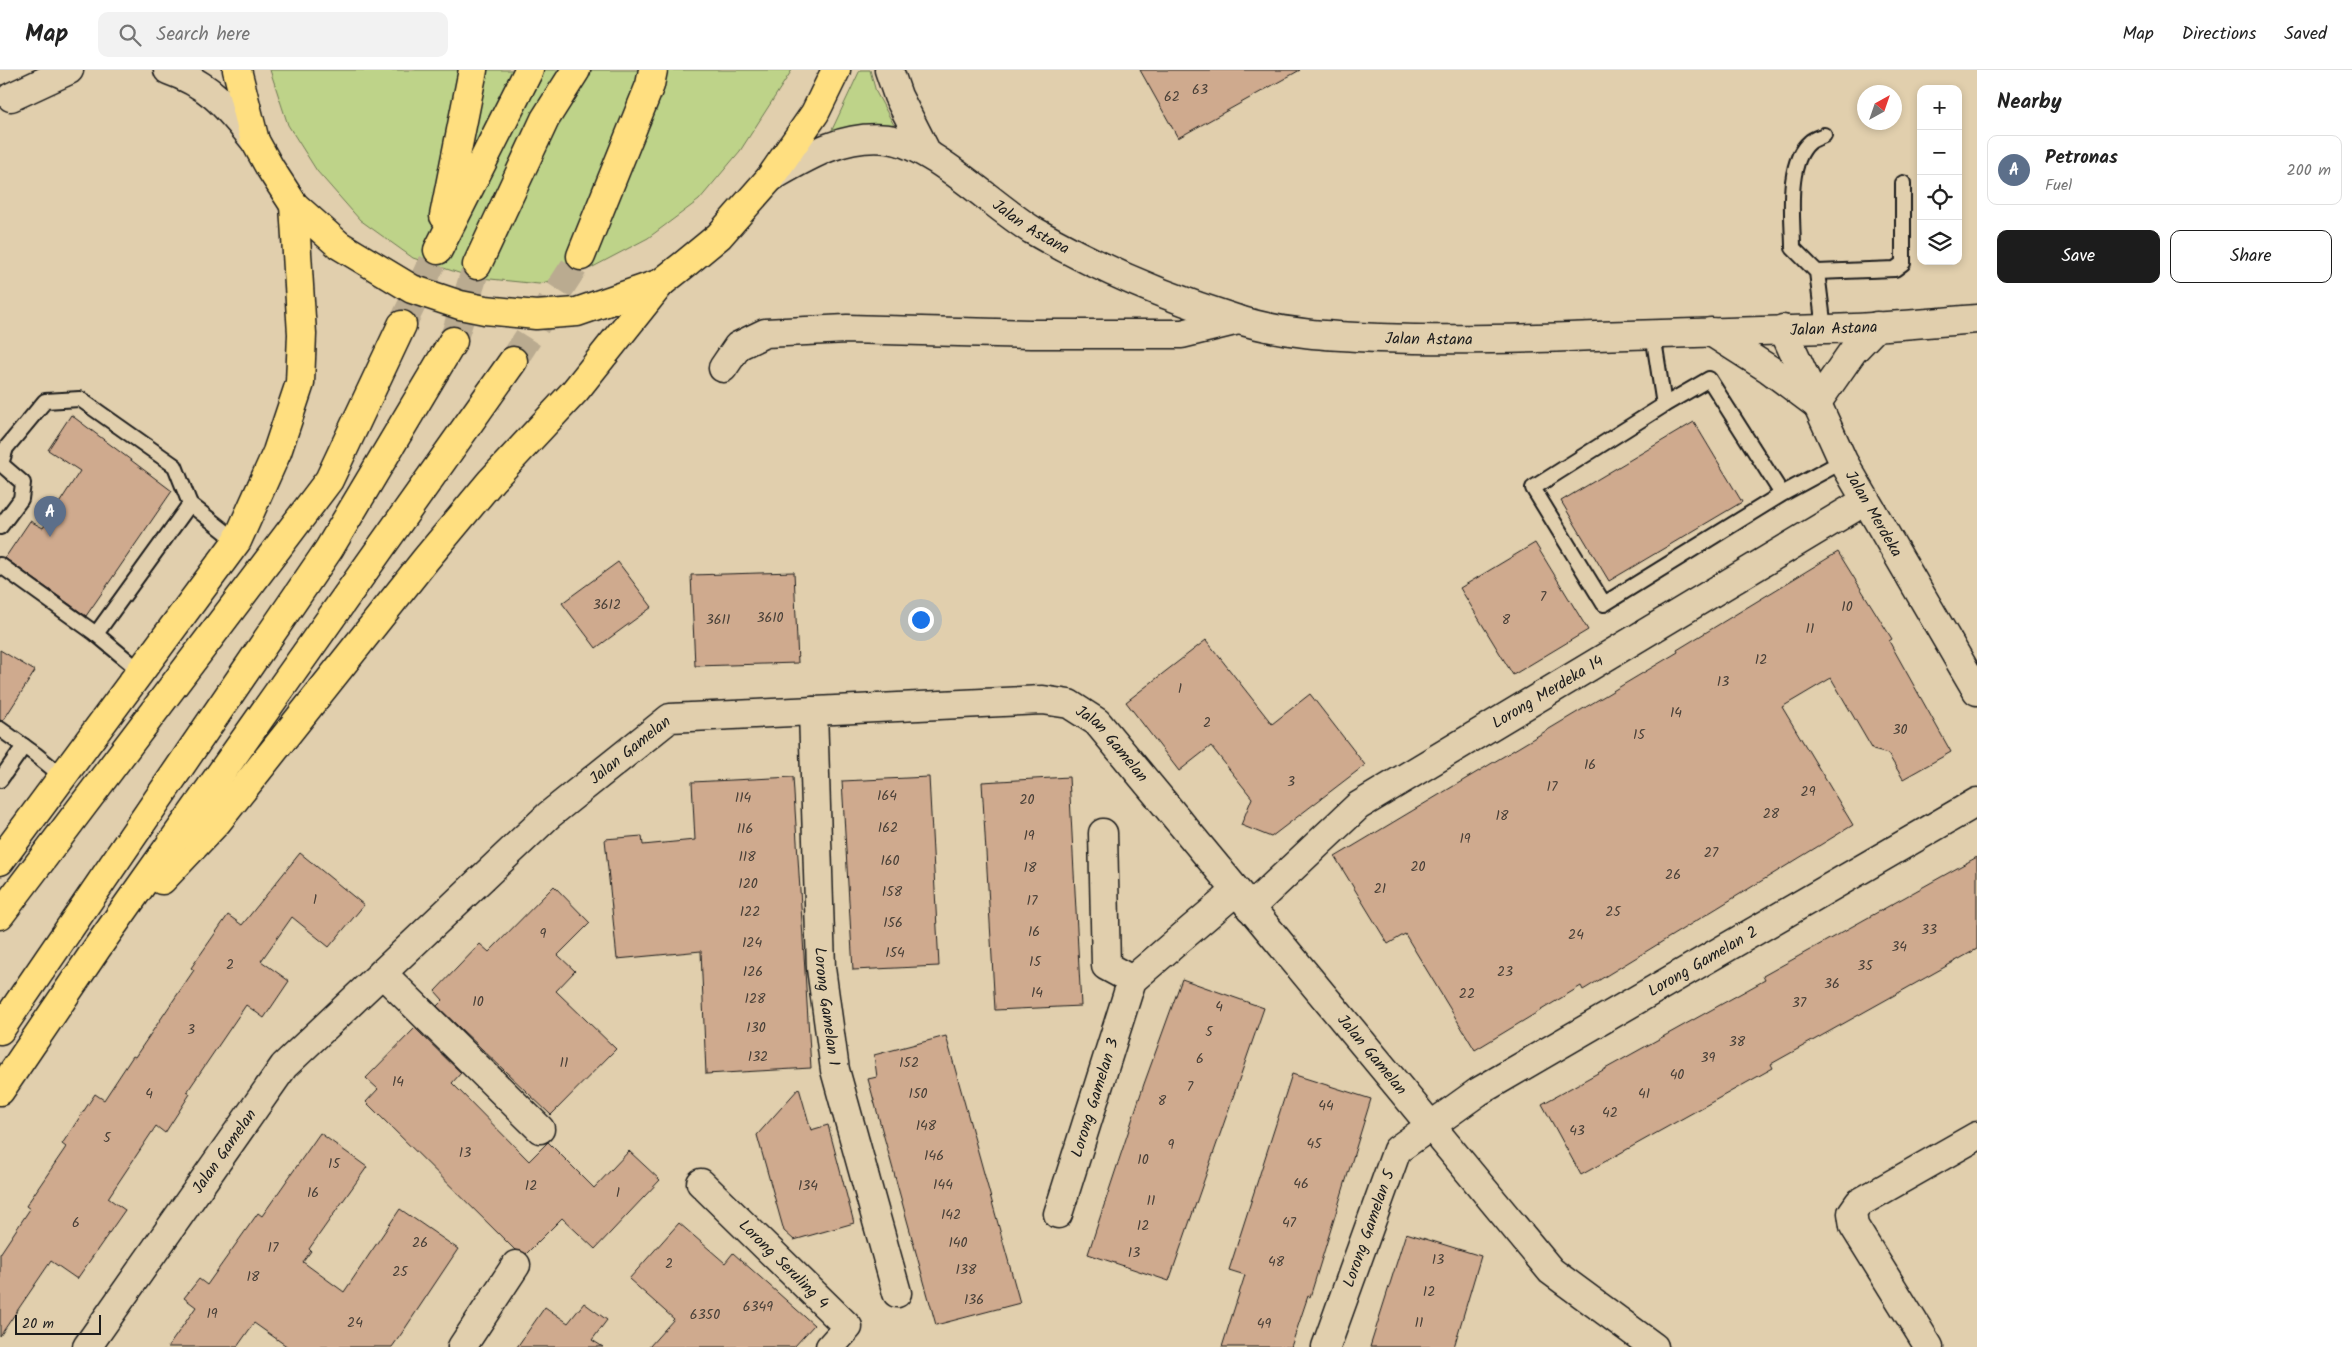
<!DOCTYPE html>
<meta charset="utf-8">
<style>
:root{--surface:#fff;--page:#f2f2f2;--text:#222;--muted:#767676;--line:#e0e0e0;--accent:#1c1c1c}
body{margin:0;font-family:Kalam,sans-serif;background:var(--page);color:var(--text)}
.controls{position:absolute;right:15px;top:15px;display:grid;overflow:hidden;border-radius:10px;box-shadow:0 2px 8px #0003}
.controls button{width:45px;height:45px;display:grid;place-items:center;padding:0;border:0;border-bottom:1px solid var(--line);background:var(--surface);color:var(--text);font:25px sans-serif}
.compass{position:absolute;left:1857px;top:15px;width:45px;height:45px;border-radius:50%;background:var(--surface);box-shadow:0 2px 8px #0003;rotate:40deg}
.scale{position:absolute;left:15px;bottom:12px;width:86px;box-sizing:border-box;padding-left:5px;border:2px solid #1c1c1c;border-top:0;font-size:14px;line-height:18px;white-space:nowrap;color:#1c1c1c;-webkit-text-stroke:4px #e1cfad;paint-order:stroke}
.you{position:absolute;left:920px;top:549px;width:18px;height:18px;margin:-12px;border:4px solid #fff;border-radius:50%;background:#1a73e8;box-shadow:0 0 0 8px #1a73e833}
.badge{display:grid;place-items:center;width:32px;height:32px;border-radius:50%;background:var(--accent);color:#fff;font-size:16px;font-weight:700}
.pin{position:absolute;translate:-50% -41px;filter:drop-shadow(0 1px 2px #0008)}
.pin::after{content:'';position:absolute;top:26px;width:18px;height:15px;background:inherit;clip-path:polygon(0 0,100% 0,50% 100%)}
.list{margin:0;padding:0;list-style:none}
h2{display:flex;justify-content:space-between;align-items:center;height:65px;margin:0;padding:0 20px;font-size:21px}
h2 small{font-size:16px;font-weight:400;color:var(--muted)}
.list li{display:grid;grid-template-columns:32px 1fr auto;gap:15px;align-items:center;box-sizing:border-box;height:70px;margin:0 10px 10px;padding:0 10px;border:1px solid var(--line);border-radius:10px}
.list b{display:block;font-size:19px;white-space:nowrap}
.list p{margin:0;font-size:16px;white-space:nowrap;color:var(--muted)}
.list em{font-size:16px;font-style:normal;color:var(--muted)}
.actions{display:flex;gap:10px;padding:15px 20px}
.actions a{flex:1;padding:11px 0;border:1px solid var(--accent);border-radius:10px;text-align:center;font-size:18px;color:var(--accent)}
.actions .main{background:var(--accent);color:#fff}
.icon{flex:none;width:28px;height:28px;fill:none;stroke:currentColor;stroke-width:2;stroke-linecap:round;stroke-linejoin:round}
.map{position:relative;flex:none;width:1977px;height:1277px;overflow:hidden}
header{display:flex;align-items:center;gap:30px;box-sizing:border-box;height:70px;padding:0 25px;background:var(--surface);border-bottom:1px solid var(--line)}
header strong{font-size:24px}
nav{display:flex;gap:28px;margin-inline-start:auto;font-size:18px}
.search{width:350px;height:45px;background:var(--page);display:flex;align-items:center;gap:12px;box-sizing:border-box;padding:0 18px;border-radius:10px;color:var(--muted);font-size:19px}
main{display:flex}
aside{flex:1;background:var(--surface)}
.map>svg:first-child{display:block}
.green{fill:#bed389;stroke:#6d7852}
.building{fill:#cfaa8e;stroke:#1c1c1c}
.lines{fill:none;stroke-linecap:round;stroke-linejoin:round}
.primary-tunnel{stroke:#baab90;stroke-width:28;stroke-dasharray:28 14;stroke-linecap:butt}
.service-casing{stroke:#1c1c1c;stroke-width:18}
.minor-casing{stroke:#1c1c1c;stroke-width:31}
.tertiary-casing{stroke:#1c1c1c;stroke-width:31}
.secondary-casing{stroke:#1c1c1c;stroke-width:31}
.primary-casing{stroke:#1c1c1c;stroke-width:31}
.service{stroke:#e1cfad;stroke-width:14}
.minor{stroke:#e1cfad;stroke-width:28}
.tertiary{stroke:#e1cfad;stroke-width:28}
.secondary{stroke:#e1cfad;stroke-width:28}
.primary{stroke:#ffdf80;stroke-width:28}
.labels{text-anchor:middle;dominant-baseline:central;stroke-width:5;stroke-linejoin:round;paint-order:stroke}
.number-label{font-size:14px;fill:#494038}
.street-label{font-size:16px;fill:#1c1c1c;stroke:#e1cfad}
</style>
<header>
<strong>Map</strong>
<div class="search"><svg class="icon" aria-label="search" viewBox="0 0 24 24"><circle cx="10" cy="10" r="6"/><path d="M15 15l6 6"/></svg>Search here</div>
<nav><a>Map</a><a>Directions</a><a>Saved</a></nav>
</header>
<main>
<div class="map">
<svg width="1977" height="1277" viewBox="0 0 1977 1277">
<rect width="100%" height="100%" fill="#e1cfad"/>
<filter id="ink" filterUnits="userSpaceOnUse"><feTurbulence type="fractalNoise" baseFrequency=".02" numOctaves="2"/><feDisplacementMap in="SourceGraphic" scale="10" xChannelSelector="R" yChannelSelector="G"/><feConvolveMatrix kernelMatrix="1 2 1 2 8 2 1 2 1" color-interpolation-filters="sRGB"/></filter>
<g filter="url(#ink)">
<!-- green -->
<g class="green">
<polygon points="270,0 792,0 740,81 699,130 648,168 591,198 539,214 471,207 413,188 360,150 317,101 288,55"/>
<polygon points="860,0 870,0 876,22 895,57 866,58 831,62"/>
</g>
<!-- building -->
<g class="building">
<polygon points="1140,0 1300,0 1178,68"/>
<polygon points="71,345 172,421 86,546 5,488 30,451 43,458 80,401 48,380"/>
<polygon points="1694,352 1742,432 1609,511 1561,431"/>
<polygon points="1535,473 1588,560 1513,605 1460,518"/>
<polygon points="1838,482 1892,569 1889,571 1951,682 1903,709 1888,684 1873,680 1831,608 1782,637 1853,755 1583,920 1581,916 1475,980 1405,864 1388,874 1335,787 1678,582 1677,580"/>
<polygon points="618,492 652,537 596,578 562,533"/>
<polygon points="794,502 798,593 695,596 691,505"/>
<polygon points="1206,570 1272,654 1310,624 1365,695 1271,767 1241,755 1252,728 1211,676 1179,701 1126,632"/>
<polygon points="0,580 35,601 3,651 0,650"/>
<polygon points="793,707 811,998 706,1004 701,881 617,889 605,769 642,766 643,775 695,770 692,712"/>
<polygon points="929,707 939,896 853,900 842,711"/>
<polygon points="1069,707 1081,936 995,940 982,712"/>
<polygon points="300,783 364,835 329,877 292,847 261,891 289,911 264,948 246,935 187,1022 190,1024 165,1063 156,1056 108,1128 125,1140 77,1209 51,1191 0,1266 0,1184 30,1139 26,1136 66,1077 62,1074 95,1024 104,1030 133,986 135,987 194,900 191,898 228,845 242,855"/>
<polygon points="1977,787 1977,879 1771,994 1773,998 1581,1105 1542,1034 1765,910 1763,906"/>
<polygon points="554,816 590,853 558,885 575,901 556,921 616,979 551,1045 437,936 443,930 435,921 480,874 489,882"/>
<polygon points="1182,909 1264,938 1169,1211 1088,1184 1144,1014"/>
<polygon points="415,958 461,1003 452,1013 529,1091 548,1072 594,1118 629,1081 660,1110 595,1179 562,1148 526,1184 515,1180 366,1032 378,1019 366,1008"/>
<polygon points="946,966 1020,1233 936,1255 868,1009 877,1007 874,985"/>
<polygon points="1292,1004 1371,1029 1310,1227 1308,1226 1291,1277 1222,1277 1245,1205 1229,1200"/>
<polygon points="799,1018 811,1060 828,1055 854,1153 794,1170 784,1161 757,1065"/>
<polygon points="320,1063 367,1097 309,1179 311,1181 303,1192 344,1222 400,1139 458,1179 402,1263 392,1277 288,1277 254,1253 237,1277 168,1277 196,1237 184,1228 199,1209 207,1215 258,1143 262,1146"/>
<polygon points="679,1153 725,1193 733,1183 814,1255 794,1277 649,1277 674,1249 629,1209"/>
<polygon points="1406,1163 1481,1186 1454,1277 1370,1277"/>
<polygon points="584,1233 607,1250 592,1270 603,1277 517,1277 545,1237 568,1253"/>
</g>
<g class="lines">
<!-- primary-tunnel -->
<g class="primary-tunnel">
<polyline points="402,255 438,180"/>
<polyline points="453,271 477,195"/>
<polyline points="513,291 581,186"/>
</g>
<defs>
<g id="service">
<path d="M1824,65C1820,67 1813,69 1810,72C1785,93 1793,149 1793,178L1817,202L1824,259"/>
<polyline points="1817,202 1895,199 1903,193 1903,113"/>
<polyline points="1653,264 1664,335"/>
<polyline points="1782,424 1709,309 1664,335 1533,418 1604,534 1782,424 1843,391"/>
<polyline points="0,457 21,429 23,413 1,394 6,378 45,331 80,329 175,396 190,434 237,471"/>
<polyline points="0,495 96,564 140,601"/>
<polyline points="96,564 190,434"/>
<polyline points="0,659 35,684 62,706"/>
<polyline points="0,710 24,676"/>
</g>
<g id="minor">
<polyline points="723,298 738,276 765,263 847,259 1031,264 1182,264 1239,250"/>
<path id="s1" d="M813,641L821,898L835,1000L897,1223"/>
<polyline points="1103,763 1106,896 1132,910"/>
<path id="s2" d="M1250,838L1358,736L1865,431"/>
<polyline points="382,903 540,1059"/>
<path id="s3" d="M701,1113L848,1257L830,1277"/>
<path id="s4" d="M1058,1144L1132,910L1236,821"/>
<path id="s5" d="M87,1277L284,996L549,745L670,648L1043,630L1069,634L1097,652L1551,1201L1654,1277"/>
<polyline points="462,1277 516,1195"/>
<path id="s6" d="M1326,1277L1397,1080L1478,1022L1977,732"/>
<polyline points="1929,1277 1854,1156 1852,1143 1859,1133 1977,1066"/>
</g>
<g id="tertiary">
<path id="s7" d="M1783,259L1843,391L1977,621"/>
</g>
<g id="secondary">
<path d="M168,0C211,15 227,37 255,71"/>
<polyline points="889,0 898,26 927,83"/>
<polyline points="11,27 69,0"/>
<path id="s8" d="M770,108C808,86 843,64 888,69C931,74 993,136 1032,160C1096,197 1165,227 1236,249C1282,264 1332,266 1380,268C1452,271 1524,269 1596,266C1672,263 1749,262 1825,259C1876,258 1926,253 1977,249"/>
<polyline points="1711,262 1769,299 1816,334 1853,281 1877,256"/>
</g>
<g id="primary">
<polyline points="237,0 255,71 270,98 294,135 339,175 412,219 460,235 485,240 536,245 577,242 661,213 685,194 719,166 770,108 815,43 836,0"/>
<polyline points="444,146 473,0"/>
<polyline points="438,180 529,0"/>
<polyline points="581,186 650,15 653,0"/>
<polyline points="477,195 545,49 576,0"/>
<polyline points="0,791 237,471 277,382 300,313 302,264 294,135"/>
<polyline points="162,810 217,752 426,489 491,411 575,321 661,213"/>
<polyline points="0,845 329,410 402,255"/>
<polyline points="0,960 329,479 453,271"/>
<polyline points="0,1021 97,878 513,291"/>
</g>
</defs>
<!-- service casing -->
<use href="#service" class="service-casing"/>
<!-- minor casing -->
<use href="#minor" class="minor-casing"/>
<!-- tertiary casing -->
<use href="#tertiary" class="tertiary-casing"/>
<!-- secondary casing -->
<use href="#secondary" class="secondary-casing"/>
<!-- primary casing -->
<use href="#primary" class="primary-casing"/>
<!-- service -->
<use href="#service" class="service"/>
<!-- minor -->
<use href="#minor" class="minor"/>
<!-- tertiary -->
<use href="#tertiary" class="tertiary"/>
<!-- secondary -->
<use href="#secondary" class="secondary"/>
<!-- primary -->
<use href="#primary" class="primary"/>
</g>
</g>
<g class="labels">
<!-- number labels -->
<g class="number-label">
<text x="1200" y="20">63</text>
<text x="1172" y="27">62</text>
<text x="1543" y="527">7</text>
<text x="607" y="535">3612</text>
<text x="1847" y="537">10</text>
<text x="770" y="548">3610</text>
<text x="718" y="550">3611</text>
<text x="1506" y="550">8</text>
<text x="1810" y="559">11</text>
<text x="1761" y="590">12</text>
<text x="1723" y="612">13</text>
<text x="1180" y="619">1</text>
<text x="1676" y="643">14</text>
<text x="1207" y="653">2</text>
<text x="1900" y="660">30</text>
<text x="1639" y="665">15</text>
<text x="1590" y="695">16</text>
<text x="1291" y="712">3</text>
<text x="1552" y="717">17</text>
<text x="1808" y="722">29</text>
<text x="887" y="726">164</text>
<text x="743" y="728">114</text>
<text x="1027" y="730">20</text>
<text x="1771" y="744">28</text>
<text x="1502" y="746">18</text>
<text x="888" y="758">162</text>
<text x="745" y="759">116</text>
<text x="1029" y="766">19</text>
<text x="1465" y="769">19</text>
<text x="1711" y="783">27</text>
<text x="747" y="787">118</text>
<text x="890" y="791">160</text>
<text x="1418" y="797">20</text>
<text x="1030" y="798">18</text>
<text x="1673" y="805">26</text>
<text x="748" y="814">120</text>
<text x="1380" y="819">21</text>
<text x="892" y="822">158</text>
<text x="315" y="830">1</text>
<text x="1032" y="831">17</text>
<text x="750" y="842">122</text>
<text x="1613" y="842">25</text>
<text x="893" y="853">156</text>
<text x="1929" y="860">33</text>
<text x="1034" y="862">16</text>
<text x="543" y="864">9</text>
<text x="1576" y="865">24</text>
<text x="752" y="873">124</text>
<text x="1899" y="877">34</text>
<text x="895" y="883">154</text>
<text x="1035" y="892">15</text>
<text x="230" y="895">2</text>
<text x="1865" y="896">35</text>
<text x="753" y="902">126</text>
<text x="1505" y="902">23</text>
<text x="1832" y="914">36</text>
<text x="1037" y="923">14</text>
<text x="1467" y="924">22</text>
<text x="755" y="929">128</text>
<text x="478" y="932">10</text>
<text x="1799" y="933">37</text>
<text x="1219" y="937">4</text>
<text x="756" y="958">130</text>
<text x="191" y="960">3</text>
<text x="1209" y="962">5</text>
<text x="1737" y="972">38</text>
<text x="758" y="987">132</text>
<text x="1708" y="988">39</text>
<text x="1200" y="989">6</text>
<text x="564" y="993">11</text>
<text x="909" y="993">152</text>
<text x="1677" y="1005">40</text>
<text x="398" y="1012">14</text>
<text x="1190" y="1017">7</text>
<text x="149" y="1024">4</text>
<text x="918" y="1024">150</text>
<text x="1644" y="1024">41</text>
<text x="1162" y="1031">8</text>
<text x="1326" y="1036">44</text>
<text x="1610" y="1043">42</text>
<text x="926" y="1056">148</text>
<text x="1577" y="1061">43</text>
<text x="107" y="1068">5</text>
<text x="1314" y="1074">45</text>
<text x="1171" y="1075">9</text>
<text x="465" y="1083">13</text>
<text x="934" y="1086">146</text>
<text x="1143" y="1090">10</text>
<text x="334" y="1094">15</text>
<text x="1301" y="1114">46</text>
<text x="943" y="1115">144</text>
<text x="531" y="1116">12</text>
<text x="808" y="1116">134</text>
<text x="313" y="1123">16</text>
<text x="618" y="1123">1</text>
<text x="1151" y="1131">11</text>
<text x="951" y="1145">142</text>
<text x="76" y="1153">6</text>
<text x="1289" y="1153">47</text>
<text x="1143" y="1156">12</text>
<text x="420" y="1173">26</text>
<text x="958" y="1173">140</text>
<text x="273" y="1178">17</text>
<text x="1134" y="1183">13</text>
<text x="1438" y="1190">13</text>
<text x="1276" y="1192">48</text>
<text x="669" y="1194">2</text>
<text x="966" y="1200">138</text>
<text x="400" y="1202">25</text>
<text x="253" y="1207">18</text>
<text x="1429" y="1222">12</text>
<text x="974" y="1230">136</text>
<text x="758" y="1237">6349</text>
<text x="212" y="1244">19</text>
<text x="705" y="1245">6350</text>
<text x="355" y="1253">24</text>
<text x="1419" y="1253">11</text>
<text x="1264" y="1254">49</text>
</g>
<!-- street labels -->
<g class="street-label">
<text stroke="none"><textPath href="#s8" startOffset="296">Jalan Astana</textPath></text>
<text stroke="none"><textPath href="#s8" startOffset="1121">Jalan Astana</textPath></text>
<text stroke="none"><textPath href="#s8" startOffset="716">Jalan Astana</textPath></text>
<text stroke="none"><textPath href="#s7" startOffset="206">Jalan Merdeka</textPath></text>
<text stroke="none"><textPath href="#s2" startOffset="370">Lorong Merdeka 14</textPath></text>
<text stroke="none"><textPath href="#s5" startOffset="1322">Jalan Gamelan</textPath></text>
<text stroke="none"><textPath href="#s5" startOffset="812">Jalan Gamelan</textPath></text>
<text stroke="none"><textPath href="#s6" startOffset="569">Lorong Gamelan 2</textPath></text>
<text stroke="none"><textPath href="#s1" startOffset="296">Lorong Gamelan 1</textPath></text>
<text stroke="none"><textPath href="#s5" startOffset="1728">Jalan Gamelan</textPath></text>
<text stroke="none"><textPath href="#s4" startOffset="122">Lorong Gamelan 3</textPath></text>
<text stroke="none"><textPath href="#s5" startOffset="239">Jalan Gamelan</textPath></text>
<text stroke="none"><textPath href="#s6" startOffset="126">Lorong Gamelan 5</textPath></text>
<text stroke="none"><textPath href="#s3" startOffset="116">Lorong Seruling 4</textPath></text>
</g>
</g>
</svg>
<div class="controls">
<button>+</button>
<button>−</button>
<button><svg class="icon" aria-label="locate" viewBox="0 0 24 24"><circle cx="12" cy="12" r="6"/><path d="M12 2v4M12 18v4M2 12h4M18 12h4"/></svg></button>
<button><svg class="icon" aria-label="layers" viewBox="0 0 24 24"><path d="M12 4l9 5-9 5-9-5zM3 14l9 5 9-5"/></svg></button>
</div>
<svg class="compass" viewBox="-18 -18 36 36"><path d="M0-13l5 13h-10z" fill="#e53935"/><path d="M0 13l5-13h-10z" fill="#767676"/></svg>
<div class="scale">20 m</div>
<div class="you"></div>
<div class="pin badge" style="left:50px;top:467px;background:#5c6f8a">A</div>
</div>
<aside>
<h2>Nearby<small></small></h2>
<ul class="list">
<li><span class="badge" style="background:#5c6f8a">A</span><div><b>Petronas</b><p>Fuel</p></div><em>200 m</em></li>
</ul>
<div class="actions"><a class="main">Save</a><a>Share</a></div>
</aside>
</main>
